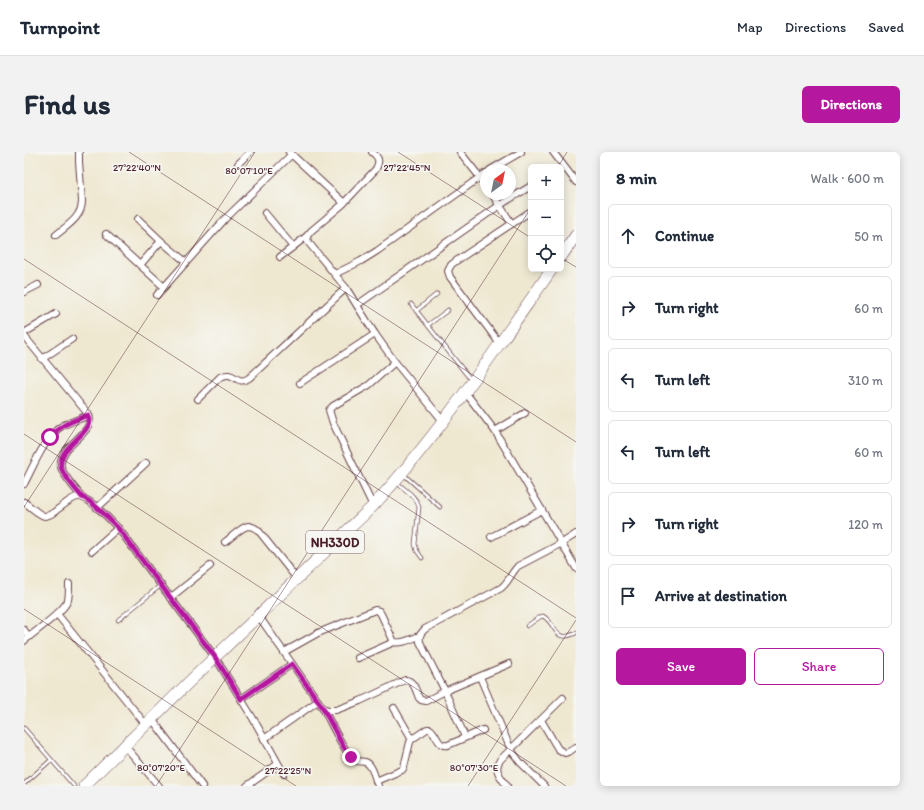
<!DOCTYPE html>
<meta charset="utf-8">
<style>
:root{--surface:#fff;--page:#f2f2f3;--text:#1f2937;--muted:#747a83;--line:#e0e1e3;--accent:#b5179e}
body{margin:0;font-family:Itim,sans-serif;background:var(--page);color:var(--text)}
.controls{position:absolute;right:12px;top:12px;display:grid;overflow:hidden;border-radius:6px;box-shadow:0 2px 10px #0003}
.controls button{width:36px;height:36px;display:grid;place-items:center;padding:0;border:0;border-bottom:1px solid var(--line);background:var(--surface);color:var(--text);font:20px sans-serif}
.compass{position:absolute;left:456px;top:12px;width:36px;height:36px;border-radius:50%;background:var(--surface);box-shadow:0 2px 10px #0003;rotate:33deg}
.stop{position:absolute;width:12px;height:12px;margin:-9px;border:3px solid #b5179e;border-radius:50%;background:#fff}
.stop.end{background:#b5179e;border-color:#fff;box-shadow:0 1px 4px #0008}
.list{margin:0;padding:0;list-style:none}
h2{display:flex;justify-content:space-between;align-items:center;height:52px;margin:0;padding:0 16px;font-size:17px}
h2 small{font-size:13px;font-weight:400;color:var(--muted)}
.list li{display:grid;grid-template-columns:26px 1fr auto;gap:12px;align-items:center;box-sizing:border-box;height:64px;margin:0 8px 8px;padding:0 8px;border:1px solid var(--line);border-radius:6px}
.list b{display:block;font-size:15px;white-space:nowrap}
.list em{font-size:13px;font-style:normal;color:var(--muted)}
.actions{display:flex;gap:8px;padding:12px 16px}
.actions a{flex:1;padding:9px 0;border:1px solid var(--accent);border-radius:6px;text-align:center;font-size:14px;color:var(--accent)}
.actions .main{background:var(--accent);color:#fff}
.icon{flex:none;width:22px;height:22px;fill:none;stroke:currentColor;stroke-width:2;stroke-linecap:round;stroke-linejoin:round}
.map{position:relative;flex:none;width:552px;height:634px;overflow:hidden;border-radius:6px}
header{display:flex;align-items:center;gap:24px;box-sizing:border-box;height:56px;padding:0 20px;background:var(--surface);border-bottom:1px solid var(--line)}
header strong{font-size:19px}
nav{display:flex;gap:22px;margin-inline-start:auto;font-size:14px}
.intro{display:flex;align-items:center;justify-content:space-between;box-sizing:border-box;height:96px;padding:0 24px}
h1{margin:0;font-size:28px}
.button{padding:10px 18px;border-radius:6px;background:var(--accent);color:#fff;font-size:14px;font-weight:700}
main{display:flex;gap:24px;padding:0 24px}
aside{flex:1;background:var(--surface);border-radius:6px;box-shadow:0 2px 10px #0003}
.map>svg:first-child{display:block}
.lines{fill:none;stroke-linecap:round;stroke-linejoin:round}
.service-casing{stroke:#633d44;stroke-width:4.5}
.minor-casing{stroke:#633d44;stroke-width:8}
.trunk-casing{stroke:#633d44;stroke-width:12}
.service{stroke:#fff;stroke-width:3}
.minor{stroke:#fff;stroke-width:6}
.trunk{stroke:#fff;stroke-width:11}
.route{stroke:#b5179e;stroke-width:5}
.ticks{fill:none;stroke:#4a1f2b;stroke-width:1;stroke-opacity:0.45}
.labels{text-anchor:middle;dominant-baseline:central;stroke-width:3.5;stroke-linejoin:round;paint-order:stroke}
.shield{fill:#f6f6f2;stroke:#7e6067;stroke-width:1}
.shield-label{font-size:13px;font-weight:bold;fill:#4a1f2b}
.ticks-label{font-size:10px;text-anchor:middle;fill:#4a1f2b;stroke:#f6f6f2;stroke-width:3.5;stroke-linejoin:round;paint-order:stroke}
</style>
<header>
<strong>Turnpoint</strong>
<nav><a>Map</a><a>Directions</a><a>Saved</a></nav>
</header>
<div class="intro"><h1>Find us</h1><a class="button">Directions</a></div>
<main>
<div class="map">
<svg width="552" height="634" viewBox="0 0 552 634">
<rect width="100%" height="100%" fill="#f6f6f2"/>
<filter id="ink" filterUnits="userSpaceOnUse"><feTurbulence type="fractalNoise" baseFrequency=".025" numOctaves="2"/><feDisplacementMap in="SourceGraphic" scale="8" xChannelSelector="R" yChannelSelector="G"/><feConvolveMatrix kernelMatrix="1 2 1 2 8 2 1 2 1" color-interpolation-filters="sRGB"/></filter>
<filter id="wash" filterUnits="userSpaceOnUse"><feTurbulence type="fractalNoise" baseFrequency=".012" numOctaves="4" result="noise"/><feDisplacementMap in="SourceGraphic" scale="16" xChannelSelector="R" yChannelSelector="G"/><feGaussianBlur stdDeviation="0.9" result="paint"/><feColorMatrix in="noise" values="0 0 0 0 0 0 0 0 0 0 0 0 0 0 0 0 0 1.4 0 .05"/><feComposite in="paint" operator="in"/></filter>
<g filter="url(#wash)">
<rect width="100%" height="100%" fill="#efe8d1"/>
</g>
<g filter="url(#ink)">
<g class="lines">
<defs>
<g id="service">
<polyline points="387,152 447,228"/>
<polyline points="392,159 413,142"/>
<polyline points="404,173 424,158"/>
<polyline points="379,322 416,355"/>
<path d="M372,330C381,338 392,344 395,355L391,392L393,399L398,406"/>
<polyline points="94,468 137,433"/>
<path d="M503,474L516,465L519,464C534,473 529,492 552,481"/>
<polyline points="0,576 50,634"/>
<polyline points="0,632 27,608"/>
</g>
<g id="minor">
<polyline points="265,0 320,51"/>
<path d="M348,0C355,6 356,9 352,17L318,53L287,79L283,84L284,90L322,136L351,182L371,210L419,269"/>
<polyline points="436,0 462,33"/>
<polyline points="529,0 552,30"/>
<polyline points="214,12 226,0"/>
<polyline points="466,18 497,0"/>
<polyline points="468,42 488,72"/>
<polyline points="241,61 269,95"/>
<polyline points="114,67 137,89 162,110"/>
<polyline points="82,82 140,135"/>
<path d="M32,83C44,73 58,65 58,49L55,10V0"/>
<polyline points="256,105 283,84"/>
<polyline points="116,113 137,89"/>
<polyline points="311,122 337,109 353,99 462,21"/>
<polyline points="0,140 14,133"/>
<polyline points="133,143 201,67 268,2"/>
<polyline points="333,153 476,53 507,34"/>
<polyline points="0,181 32,162"/>
<path d="M0,184L65,263C72,282 33,293 37,315C39,323 52,338 58,345"/>
<polyline points="476,192 426,125 424,119 427,113 432,109 507,59"/>
<polyline points="18,207 48,187"/>
<polyline points="276,231 351,182"/>
<polyline points="441,240 471,279 499,326 552,416"/>
<path d="M174,247L196,225C211,217 212,235 225,226L322,136"/>
<polyline points="471,279 501,261"/>
<path d="M0,332C9,315 22,283 38,274C46,270 56,267 65,263"/>
<path d="M0,350C5,353 16,364 21,364C25,364 31,360 34,357C40,353 46,347 53,345C64,343 86,368 94,376L191,505L230,568L260,622"/>
<polyline points="349,354 309,271 305,258 309,254 345,233 371,210"/>
<polyline points="73,356 122,311"/>
<polyline points="467,385 518,358"/>
<path d="M201,390C207,386 217,375 224,374C228,374 231,376 234,378L273,427"/>
<polyline points="68,399 94,376"/>
<polyline points="146,446 186,414"/>
<polyline points="33,462 122,573"/>
<path d="M234,463L294,549L299,556L304,558H312L336,549L381,528C390,528 392,539 395,546L397,548L402,549L421,539L485,512"/>
<polyline points="0,478 5,485"/>
<path d="M0,489C10,480 40,460 44,448C45,443 45,437 45,432"/>
<path d="M260,500L294,481L351,458L355,459L357,462L370,490C378,492 387,487 395,484"/>
<polyline points="334,506 370,490"/>
<polyline points="456,525 487,598 496,610 520,634"/>
<polyline points="217,547 268,512"/>
<path d="M299,556C307,571 316,592 327,605C331,610 335,609 341,610C349,612 351,627 354,634"/>
<polyline points="370,556 388,587"/>
<polyline points="128,567 178,634"/>
<polyline points="517,568 534,597 541,601 546,599 552,595"/>
<path d="M441,585L421,539L396,490C395,484 396,482 401,477L477,436C485,430 487,421 494,414L538,391L552,382"/>
<polyline points="240,587 294,549"/>
<polyline points="101,594 135,634"/>
<path d="M352,629L378,618L380,615L386,590L388,587L403,577H406C414,583 413,595 424,593L459,578"/>
<polyline points="223,634 254,612"/>
<path d="M483,634C477,625 469,618 476,608L539,546"/>
</g>
<g id="trunk">
<polyline points="537,105 552,83"/>
<path d="M60,634L167,528L349,354C416,281 471,198 528,117"/>
</g>
</defs>
<!-- service casing -->
<use href="#service" class="service-casing"/>
<!-- minor casing -->
<use href="#minor" class="minor-casing"/>
<!-- trunk casing -->
<use href="#trunk" class="trunk-casing"/>
<!-- service -->
<use href="#service" class="service"/>
<!-- minor -->
<use href="#minor" class="minor"/>
<!-- trunk -->
<use href="#trunk" class="trunk"/>
</g>
</g>
<g class="lines" filter="url(#ink)">
<!-- route -->
<path class="route" d="M26,285C37,272 49,269 64,263C72,282 33,293 37,315C39,323 52,338 58,345C70,350 85,367 94,376L191,505L217,547L268,512L294,549L299,556L319,594L327,605"/>
</g>
<!-- ticks -->
<path class="ticks" d="M105,0L552,290M374,0L507,86M534,15L543,0M537,106L552,115M0,107L552,466M0,282L542,634M0,355L231,0M0,457L272,634M0,633L2,634M132,634L507,56M444,634L552,468"/>
<g class="labels">
<!-- shield labels -->
<rect class="shield" x="282" y="379" width="58" height="22" rx="3"/>
<g class="shield-label">
<text x="311" y="390">NH330D</text>
</g>
</g>
<g class="ticks-label">
<text x="113" y="19">27°22'40"N</text>
<text x="383" y="19">27°22'45"N</text>
<text x="225" y="22">80°07'10"E</text>
<text x="137" y="619">80°07'20"E</text>
<text x="450" y="619">80°07'30"E</text>
<text x="264" y="622">27°22'25"N</text>
</g>
</svg>
<div class="controls">
<button>+</button>
<button>−</button>
<button><svg class="icon" aria-label="locate" viewBox="0 0 24 24"><circle cx="12" cy="12" r="6"/><path d="M12 2v4M12 18v4M2 12h4M18 12h4"/></svg></button>
</div>
<svg class="compass" viewBox="-18 -18 36 36"><path d="M0-13l5 13h-10z" fill="#e53935"/><path d="M0 13l5-13h-10z" fill="#747a83"/></svg>
<div class="stop" style="left:26px;top:285px"></div>
<div class="stop end" style="left:327px;top:605px"></div>
</div>
<aside>
<h2>8 min<small>Walk · 600 m</small></h2>
<ul class="list">
<li><svg class="icon" aria-label="ahead" viewBox="0 0 24 24"><path d="M12 20V5M6 11l6-6 6 6"/></svg><div><b>Continue</b></div><em>50 m</em></li>
<li><svg class="icon" aria-label="right" viewBox="0 0 24 24"><path d="M7 20v-9h11M14 6l5 5-5 5"/></svg><div><b>Turn right</b></div><em>60 m</em></li>
<li><svg class="icon" aria-label="left" viewBox="0 0 24 24"><path d="M17 20v-9H6M10 6l-5 5 5 5"/></svg><div><b>Turn left</b></div><em>310 m</em></li>
<li><svg class="icon" aria-label="left" viewBox="0 0 24 24"><path d="M17 20v-9H6M10 6l-5 5 5 5"/></svg><div><b>Turn left</b></div><em>60 m</em></li>
<li><svg class="icon" aria-label="right" viewBox="0 0 24 24"><path d="M7 20v-9h11M14 6l5 5-5 5"/></svg><div><b>Turn right</b></div><em>120 m</em></li>
<li><svg class="icon" aria-label="arrive" viewBox="0 0 24 24"><path d="M6 21V4h12l-3 4 3 4H6"/></svg><div><b>Arrive at destination</b></div></li>
</ul>
<div class="actions"><a class="main">Save</a><a>Share</a></div>
</aside>
</main>
